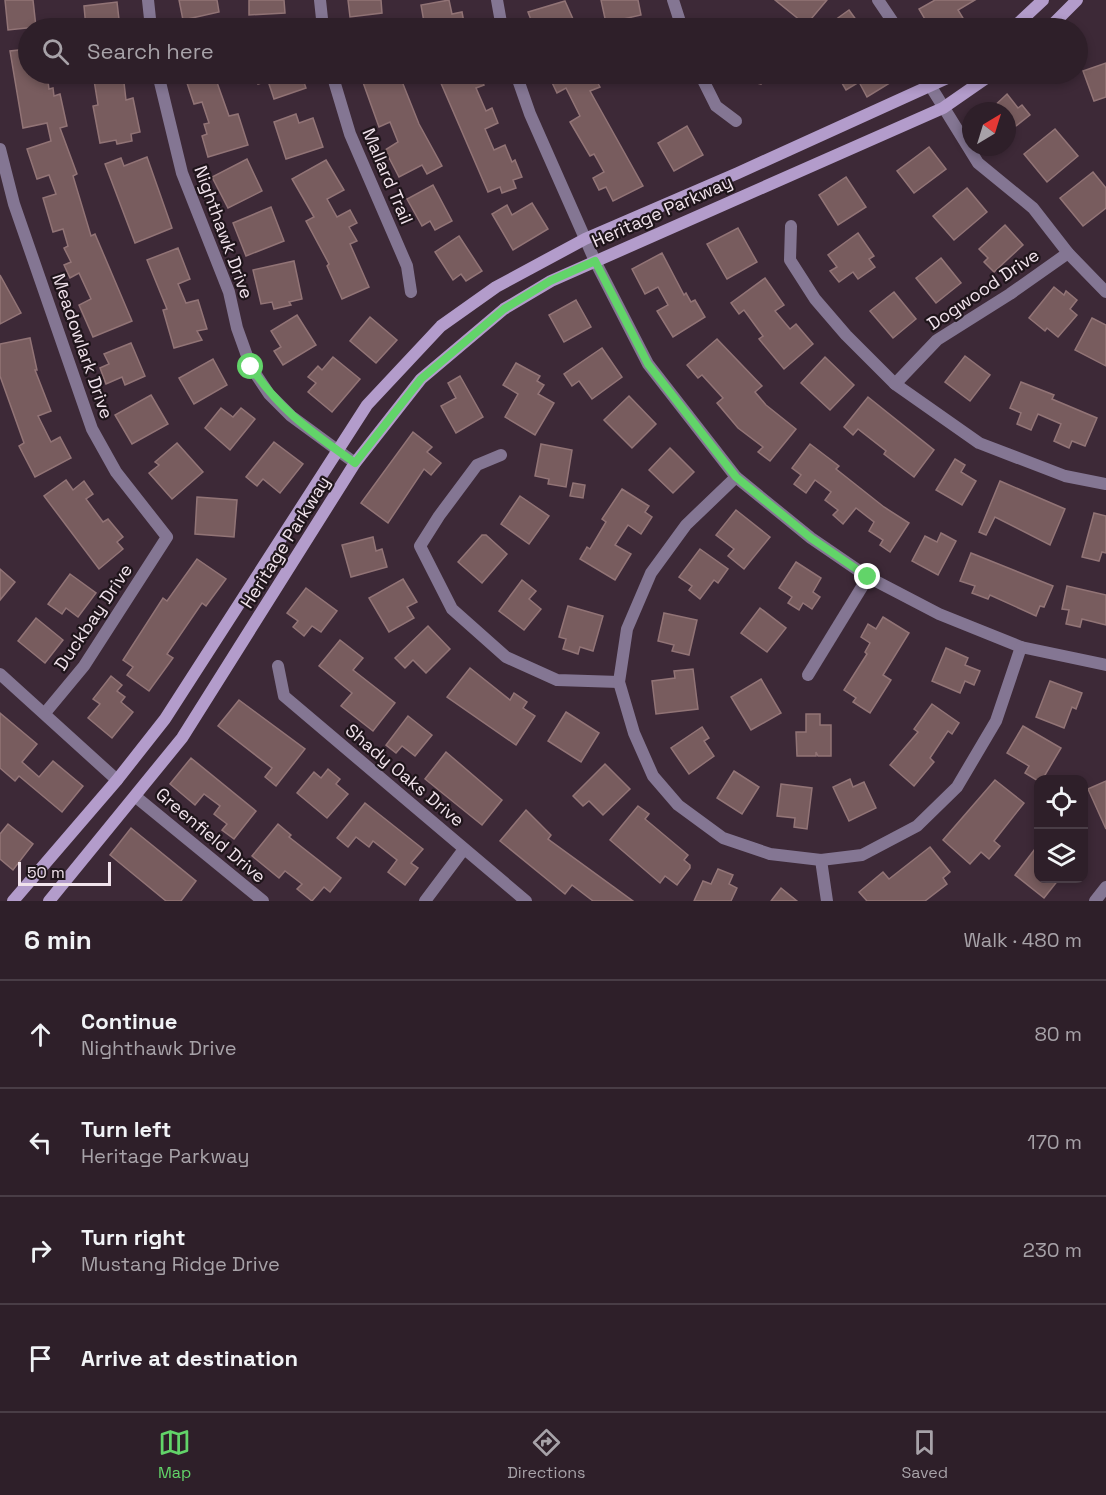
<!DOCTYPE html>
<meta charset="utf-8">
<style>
:root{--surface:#2e1f29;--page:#3a2c35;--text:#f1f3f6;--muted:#a7a2a8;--line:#493d46;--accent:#62d469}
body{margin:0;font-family:"Space Grotesk",sans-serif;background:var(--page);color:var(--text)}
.controls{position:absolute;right:18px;bottom:18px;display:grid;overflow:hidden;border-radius:12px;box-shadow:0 3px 9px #0003}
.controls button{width:54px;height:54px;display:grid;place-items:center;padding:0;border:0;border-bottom:2px solid var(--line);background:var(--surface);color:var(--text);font:30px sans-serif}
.compass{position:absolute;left:962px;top:102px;width:54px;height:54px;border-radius:50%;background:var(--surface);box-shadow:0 3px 9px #0003;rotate:38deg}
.scale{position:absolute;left:18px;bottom:15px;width:93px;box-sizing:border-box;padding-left:6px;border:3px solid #f1e3ec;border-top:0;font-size:16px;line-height:21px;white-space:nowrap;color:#f1e3ec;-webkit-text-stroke:4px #1f151b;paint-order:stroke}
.stop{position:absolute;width:18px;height:18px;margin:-14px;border:4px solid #62d469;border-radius:50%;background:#fff}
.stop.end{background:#62d469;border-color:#fff;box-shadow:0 2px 6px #0008}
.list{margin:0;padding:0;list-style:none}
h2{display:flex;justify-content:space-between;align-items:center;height:78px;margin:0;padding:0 24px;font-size:26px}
h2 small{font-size:20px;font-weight:400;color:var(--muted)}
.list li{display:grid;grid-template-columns:39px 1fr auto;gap:18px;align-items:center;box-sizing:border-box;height:108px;padding:0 24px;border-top:2px solid var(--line)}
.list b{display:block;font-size:22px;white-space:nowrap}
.list p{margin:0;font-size:20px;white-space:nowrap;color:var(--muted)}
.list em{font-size:20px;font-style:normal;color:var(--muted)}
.icon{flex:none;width:33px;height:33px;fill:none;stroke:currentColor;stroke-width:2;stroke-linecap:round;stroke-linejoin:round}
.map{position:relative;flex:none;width:1106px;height:901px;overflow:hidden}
.search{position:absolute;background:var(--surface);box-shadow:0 3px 9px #0003;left:18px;right:18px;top:18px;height:66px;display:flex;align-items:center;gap:15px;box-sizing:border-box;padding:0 21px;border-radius:33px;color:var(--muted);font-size:22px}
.sheet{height:510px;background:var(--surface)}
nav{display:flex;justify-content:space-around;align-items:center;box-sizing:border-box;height:84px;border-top:2px solid var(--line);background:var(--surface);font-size:16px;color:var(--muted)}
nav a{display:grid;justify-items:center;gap:3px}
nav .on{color:var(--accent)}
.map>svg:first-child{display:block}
.building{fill:#785c5e;stroke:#927476;stroke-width:1.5}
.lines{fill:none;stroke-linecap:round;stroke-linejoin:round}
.street{stroke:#847693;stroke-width:12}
.secondary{stroke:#b39ccb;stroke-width:12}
.route{stroke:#62d469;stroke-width:8}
.labels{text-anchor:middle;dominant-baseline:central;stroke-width:4.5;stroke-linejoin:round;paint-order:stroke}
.street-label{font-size:18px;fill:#f1e3ec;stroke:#1f151b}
</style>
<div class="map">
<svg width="1106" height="901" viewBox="0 0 1106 901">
<rect width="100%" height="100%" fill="#3d2937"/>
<!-- building -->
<g class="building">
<polygon points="5,0 33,0 36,27 8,30"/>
<polygon points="179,0 217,0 219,12 183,20"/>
<polygon points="249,0 284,0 285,13 249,15"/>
<polygon points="348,0 381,0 382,13 350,17"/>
<polygon points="449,0 452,14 462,12 465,28 425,28 421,5"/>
<polygon points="601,0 638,0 641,15 606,23"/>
<polygon points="775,0 827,0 806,25"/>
<polygon points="935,0 975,0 958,10 969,28 930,28 919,9"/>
<polygon points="565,1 577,28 534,28 528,12"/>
<polygon points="117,2 120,28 86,28 84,6"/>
<polygon points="849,10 862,28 824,28"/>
<polygon points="28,49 28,74 47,74 49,89 53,88 54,96 60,94 67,126 60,128 77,174 73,176 91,236 95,234 132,321 93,337 79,305 91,299 79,273 70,278 64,265 71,262 64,248 68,246 63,229 53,232 43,198 56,194 49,175 37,179 27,149 51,141 47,123 23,128 10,51"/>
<polygon points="1106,63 1106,97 1094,101 1083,71"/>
<polygon points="93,74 123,74 126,100 133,98 140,132 131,134 132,141 117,144 116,140 100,143 93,106 98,105"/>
<polygon points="184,74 214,74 229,116 238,114 248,145 208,157 202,136 207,134 204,124 209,123 202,102 194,104"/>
<polygon points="255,74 301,74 306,88 274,99 268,81 258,84"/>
<polygon points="360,74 399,74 419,124 442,166 427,174 422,165 399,177 385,150 398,142 390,122 379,127"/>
<polygon points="437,74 479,74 484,85 476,88 486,111 492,108 498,123 485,129 494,150 505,145 512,162 515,160 522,177 513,180 516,188 502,193 500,187 488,192"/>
<polygon points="548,74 593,74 600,87 590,91 643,186 613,201 606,187 599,190 593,178 604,172 594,154 590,156 570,122 580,116 566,88 557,93"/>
<polygon points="735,74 764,74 761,84 734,77"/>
<polygon points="846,74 889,74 893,81 867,97 859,82 846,90 839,78"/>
<polygon points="1007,94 1018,108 1022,105 1030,115 1007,133 1007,111 989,111"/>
<polygon points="296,114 299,123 313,118 323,147 286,159 274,122"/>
<polygon points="687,126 703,155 674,171 658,143"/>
<polygon points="1055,129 1078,156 1047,182 1024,154"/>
<polygon points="929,147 946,169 914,193 897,171"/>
<polygon points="147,157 172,228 135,243 105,164 121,158 124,166"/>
<polygon points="247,159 262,191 228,208 212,177"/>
<polygon points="326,160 344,190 327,199 337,217 350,210 357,223 349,227 357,241 350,244 369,287 342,299 327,266 329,264 306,221 314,217 292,179"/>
<polygon points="1093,172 1106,188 1106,208 1083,226 1060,198"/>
<polygon points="846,177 866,207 838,225 819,195"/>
<polygon points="433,185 452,221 435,230 430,221 422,226 407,199"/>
<polygon points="967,188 987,212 954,240 933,216"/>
<polygon points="532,203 548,229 513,250 492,214 507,205 512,215"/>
<polygon points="271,207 284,241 246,256 233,223"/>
<polygon points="1005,225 1023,245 994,272 984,262 988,258 979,249"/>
<polygon points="738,228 757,262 727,279 707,244"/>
<polygon points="858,233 874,256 869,259 875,267 858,279 853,272 839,282 830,271 837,267 828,255"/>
<polygon points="459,236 482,271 466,281 461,274 453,280 435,252"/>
<polygon points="178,248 190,279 178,284 186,303 198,300 207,329 197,331 202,340 174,348 163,310 167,309 147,260"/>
<polygon points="662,253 684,295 686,293 691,302 695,300 705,317 673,337 657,311 668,305 658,287 645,294 632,269"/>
<polygon points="941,258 961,283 936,303 916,278"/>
<polygon points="294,261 302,299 289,302 291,305 274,309 272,302 261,304 253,270"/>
<polygon points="0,275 21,313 0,324"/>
<polygon points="765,278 784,305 775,311 790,329 796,324 813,344 784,369 759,339 763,336 744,310 739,314 731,303"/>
<polygon points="1054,287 1064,295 1066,291 1077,300 1070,309 1077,315 1058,337 1047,328 1045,331 1029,318"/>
<polygon points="894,292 916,319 893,338 870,311"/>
<polygon points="576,300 591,327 564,342 549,315"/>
<polygon points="297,315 316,345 283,365 274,351 281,347 271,331"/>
<polygon points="370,317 397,340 376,363 350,341"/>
<polygon points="1092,318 1106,325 1106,366 1075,350"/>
<polygon points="30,338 37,370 35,370 51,411 38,416 51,442 60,437 71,458 35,477 19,446 24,443 0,376 0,344"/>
<polygon points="717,339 762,386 755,392 766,405 796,429 770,461 758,452 763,447 738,428 717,403 723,398 702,375 698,378 687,365"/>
<polygon points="131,343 145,376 125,385 122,377 106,384 100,368 109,364 104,354"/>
<polygon points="602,348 622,377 592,399 579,381 572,386 564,374"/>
<polygon points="965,356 990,375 970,401 945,382"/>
<polygon points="333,357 360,379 332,412 308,392 316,383 308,377 318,366 322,370"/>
<polygon points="825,357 854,385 830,410 801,383"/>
<polygon points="213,359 227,385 194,404 179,378"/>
<polygon points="516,363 540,376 537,381 544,385 538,394 554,403 535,435 505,417 518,394 503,385"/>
<polygon points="460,376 483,417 456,433 441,406 456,398 448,383"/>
<polygon points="1021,382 1054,395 1052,399 1097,418 1085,446 1072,441 1069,448 1054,441 1061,424 1038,414 1031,430 1017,424 1021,413 1010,408"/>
<polygon points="151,395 168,424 132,444 115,415"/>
<polygon points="629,396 656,424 632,448 604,420"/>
<polygon points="868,397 934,450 914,477 884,454 886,451 858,429 853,435 844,427"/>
<polygon points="221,408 233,417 241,408 255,419 230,450 205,428"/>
<polygon points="413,432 432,447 427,452 441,463 431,475 424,469 388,523 361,503"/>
<polygon points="274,442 303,464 280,493 263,479 257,486 246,477"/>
<polygon points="177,443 203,472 172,499 149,473 159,465 155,462"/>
<polygon points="541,444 572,450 566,487 548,484 549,479 535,476"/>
<polygon points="810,444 839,466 836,469 884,507 909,523 890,552 880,545 883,540 869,531 874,522 856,508 843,524 833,515 838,510 825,500 831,492 815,480 806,493 794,484 801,475 792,468"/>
<polygon points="670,448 694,472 673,493 649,470"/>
<polygon points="955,459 965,465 961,472 976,481 962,505 936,490"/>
<polygon points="66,480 73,490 84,481 93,494 86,499 103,522 108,519 123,537 117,542 123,549 99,569 44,496"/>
<polygon points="1000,481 1065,509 1050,545 995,517 986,535 979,532"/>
<polygon points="573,483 585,485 583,498 570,496"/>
<polygon points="622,489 649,506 645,512 652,517 641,534 628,525 615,545 631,554 615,580 580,559 587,547 590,549 606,522 602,519"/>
<polygon points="520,496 549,516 529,544 501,524"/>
<polygon points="197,497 237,500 234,537 195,534"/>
<polygon points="736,510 770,537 744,569 728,556 734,549 716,535"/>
<polygon points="1094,513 1106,516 1106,553 1102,552 1099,561 1082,557"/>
<polygon points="941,533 956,541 938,575 912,561 925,536 937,542"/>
<polygon points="482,535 486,535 507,554 482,583 458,562"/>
<polygon points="373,537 376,551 382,549 387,567 351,577 342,545"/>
<polygon points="700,549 728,569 718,583 714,580 700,599 689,590 692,586 679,577"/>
<polygon points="971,553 1053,586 1044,607 1040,606 1036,616 990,595 988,599 972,593 975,586 960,581"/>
<polygon points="197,559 226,579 206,606 202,603 167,654 173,658 149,691 127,675 133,667 123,660 163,598 167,601"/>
<polygon points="796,562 821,578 813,592 820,597 812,609 803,603 799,610 788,603 792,597 779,588"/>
<polygon points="0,569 15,582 0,600"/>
<polygon points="70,574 96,593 78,617 66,608 62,614 48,604"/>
<polygon points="403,579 417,602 407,607 414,618 389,632 369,598"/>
<polygon points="522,580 536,591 529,599 541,609 524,630 499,611"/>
<polygon points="1067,586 1106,595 1106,625 1082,619 1080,627 1066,624 1069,610 1062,609"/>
<polygon points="306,588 337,611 321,632 312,626 304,636 293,627 298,621 287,613"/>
<polygon points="568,606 603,616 593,651 580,647 578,654 563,649 566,639 559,637"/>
<polygon points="760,608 786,628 767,652 741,633"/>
<polygon points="664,613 697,620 689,655 672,651 674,645 658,641"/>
<polygon points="883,617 909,633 883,675 891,680 870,713 853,702 856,698 844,690 867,654 865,652 870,643 861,637 868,624 876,629"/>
<polygon points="36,618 63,640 45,663 18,641"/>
<polygon points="428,626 450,649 426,673 413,660 405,668 395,658"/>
<polygon points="340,640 363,658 353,670 395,703 373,731 341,706 352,693 319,666"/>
<polygon points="946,648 968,658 965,665 980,671 974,685 965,681 960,693 932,681"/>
<polygon points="470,668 510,700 514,693 527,702 523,708 535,716 516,745 447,697"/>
<polygon points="693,669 698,709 656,714 652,681 675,678 674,671"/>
<polygon points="111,676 122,685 117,691 125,697 121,702 133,712 112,738 88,718 100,704 93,699"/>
<polygon points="761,679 781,713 751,730 731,697"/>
<polygon points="1050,681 1082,693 1076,709 1072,707 1064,728 1036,717"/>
<polygon points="239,700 305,749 276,786 265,777 272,768 218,726"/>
<polygon points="932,704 959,723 952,734 948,731 930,758 934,762 914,786 890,765 918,732 914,729"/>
<polygon points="566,712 599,733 581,762 548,741"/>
<polygon points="0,713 37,744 22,762 39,777 53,761 83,786 62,812 19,776 15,781 0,768"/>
<polygon points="806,714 820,714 820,725 831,725 831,756 818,756 816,752 816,756 797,756 796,732 806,732"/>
<polygon points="408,716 432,735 415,756 402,746 396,753 386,745"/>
<polygon points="1023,726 1061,748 1042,780 1038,781 1025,773 1029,766 1007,753"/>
<polygon points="702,727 709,738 704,741 714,756 689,774 671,748"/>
<polygon points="446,752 502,800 482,825 425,779"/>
<polygon points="191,758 256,811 234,839 222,830 227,824 214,814 220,806 204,794 195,805 170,784"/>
<polygon points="605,764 630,789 603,815 589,801 583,806 573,796"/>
<polygon points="328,769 340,779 336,784 348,794 327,818 297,793 314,772 321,778"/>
<polygon points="734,771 759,787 742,814 717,798"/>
<polygon points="850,779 853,787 864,782 876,808 849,821 833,787"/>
<polygon points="995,780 1024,803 994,841 1000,846 989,859 981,852 970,864 943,840"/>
<polygon points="1106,781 1106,829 1088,789"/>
<polygon points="781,784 812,788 807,829 794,827 795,818 777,816"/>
<polygon points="365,803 423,849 411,863 418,868 405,885 388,872 397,860 373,841 369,847 356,837 348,847 337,838"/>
<polygon points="638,806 649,814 645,819 688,855 684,860 690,865 690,868 677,885 665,876 660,883 610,840"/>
<polygon points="526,810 551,835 548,839 633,901 593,901 572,885 565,894 500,841"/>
<polygon points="8,824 33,844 13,870 0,859 0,834"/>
<polygon points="278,824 291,835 289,837 341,878 330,892 324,887 312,901 297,889 302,884 285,871 279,878 252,856"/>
<polygon points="131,828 196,881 181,901 166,901 110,855"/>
<polygon points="1038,845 1038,879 1059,879 1044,898 1015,875"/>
<polygon points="930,847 950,872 943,878 947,884 925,901 867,901 859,892 883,872 889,879"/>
<polygon points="718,869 733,875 729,884 737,888 731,901 694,901 703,881 711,884"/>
<polygon points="781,888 797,901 771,901"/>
</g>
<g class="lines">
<!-- street -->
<g class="street">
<polyline points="148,0 151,28"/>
<polyline points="320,0 323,28"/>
<polyline points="497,0 502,28"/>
<polyline points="673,0 682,28"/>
<polyline points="878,0 897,28"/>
<polyline points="158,74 182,173 229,292 237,328 251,367 269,394 291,416 355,463"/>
<polyline points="332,74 350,134 407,266 411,292"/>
<polyline points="516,74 530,114 595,261 648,364 736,477 811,538 868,577 939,614 1021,647 1106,665"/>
<polyline points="700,74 716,106 736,121"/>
<polyline points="923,74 978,163 1033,208 1068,253 1106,292"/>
<polyline points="0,149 14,204 92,429 116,472 167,537 84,666 45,713"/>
<polyline points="791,226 790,260 815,299 846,335 895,384 979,443 1065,476 1106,484"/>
<polyline points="895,384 937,340 1010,294 1068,253"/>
<polyline points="501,455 477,465 439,516 420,546 452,609 506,657 557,680 619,682"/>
<polyline points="736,477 686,525 651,573 627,629 619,682 634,733 653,776 678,805 723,838 770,854 821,860 862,855 917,826 957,787 996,721 1021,647"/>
<polyline points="278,666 284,696 526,901"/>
<polyline points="0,674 117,780"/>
<polyline points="808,675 868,577"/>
<polyline points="136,797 263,901"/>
<polyline points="821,860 827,901"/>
<polyline points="425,901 464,849"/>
<polyline points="1095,901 1106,887"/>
</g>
<!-- secondary -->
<g class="secondary">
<polyline points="1013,28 1043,0"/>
<polyline points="1049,28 1077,0"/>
<polyline points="13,901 117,780 165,719 367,405 441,326 496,287 585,239 738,173 956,74"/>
<polyline points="49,901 182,738 355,463 421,379 504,309 551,281 943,108 992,74"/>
</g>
</g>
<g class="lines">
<!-- route -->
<path class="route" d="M251,367C281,412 312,432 355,463L421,379L504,309L550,281L595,261L648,364L736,477L811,538L868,577"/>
</g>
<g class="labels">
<!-- street labels -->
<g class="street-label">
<text transform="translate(388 176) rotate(67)">Mallard Trail</text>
<text transform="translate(662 211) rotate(-24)">Heritage Parkway</text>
<text transform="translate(224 232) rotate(70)">Nighthawk Drive</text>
<text transform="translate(983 289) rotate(-34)">Dogwood Drive</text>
<text transform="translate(83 346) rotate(71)">Meadowlark Drive</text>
<text transform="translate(285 542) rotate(-58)">Heritage Parkway</text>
<text transform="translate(93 617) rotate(-56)">Duckbay Drive</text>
<text transform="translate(405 775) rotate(40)">Shady Oaks Drive</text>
<text transform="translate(211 835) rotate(40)">Greenfield Drive</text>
</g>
</g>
</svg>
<div class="controls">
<button><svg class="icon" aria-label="locate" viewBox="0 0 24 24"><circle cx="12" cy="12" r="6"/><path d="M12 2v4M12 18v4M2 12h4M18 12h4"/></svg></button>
<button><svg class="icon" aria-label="layers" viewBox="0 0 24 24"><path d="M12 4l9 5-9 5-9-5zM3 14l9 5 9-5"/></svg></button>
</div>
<svg class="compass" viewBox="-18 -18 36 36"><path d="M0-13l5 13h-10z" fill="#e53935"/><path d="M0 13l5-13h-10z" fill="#a7a2a8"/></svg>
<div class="scale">50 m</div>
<div class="stop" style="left:251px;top:367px"></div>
<div class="stop end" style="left:868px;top:577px"></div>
<div class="search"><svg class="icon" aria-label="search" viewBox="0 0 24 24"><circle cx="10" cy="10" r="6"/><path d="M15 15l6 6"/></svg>Search here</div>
</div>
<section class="sheet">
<h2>6 min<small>Walk · 480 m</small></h2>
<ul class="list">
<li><svg class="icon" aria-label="ahead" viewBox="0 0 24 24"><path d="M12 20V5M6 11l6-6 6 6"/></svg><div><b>Continue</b><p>Nighthawk Drive</p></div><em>80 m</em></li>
<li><svg class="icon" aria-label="left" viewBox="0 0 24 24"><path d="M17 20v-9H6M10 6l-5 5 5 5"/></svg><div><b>Turn left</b><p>Heritage Parkway</p></div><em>170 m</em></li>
<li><svg class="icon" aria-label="right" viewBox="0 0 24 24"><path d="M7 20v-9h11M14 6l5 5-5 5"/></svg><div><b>Turn right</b><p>Mustang Ridge Drive</p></div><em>230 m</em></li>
<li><svg class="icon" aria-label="arrive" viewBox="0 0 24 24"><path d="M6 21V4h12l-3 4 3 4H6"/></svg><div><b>Arrive at destination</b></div></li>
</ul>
</section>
<nav>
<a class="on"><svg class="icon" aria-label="map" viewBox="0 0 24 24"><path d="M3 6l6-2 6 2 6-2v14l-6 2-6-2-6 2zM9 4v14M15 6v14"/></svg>Map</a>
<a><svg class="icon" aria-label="directions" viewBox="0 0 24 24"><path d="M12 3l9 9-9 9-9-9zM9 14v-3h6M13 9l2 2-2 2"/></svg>Directions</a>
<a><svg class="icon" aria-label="saved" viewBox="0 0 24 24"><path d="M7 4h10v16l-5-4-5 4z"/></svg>Saved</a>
</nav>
